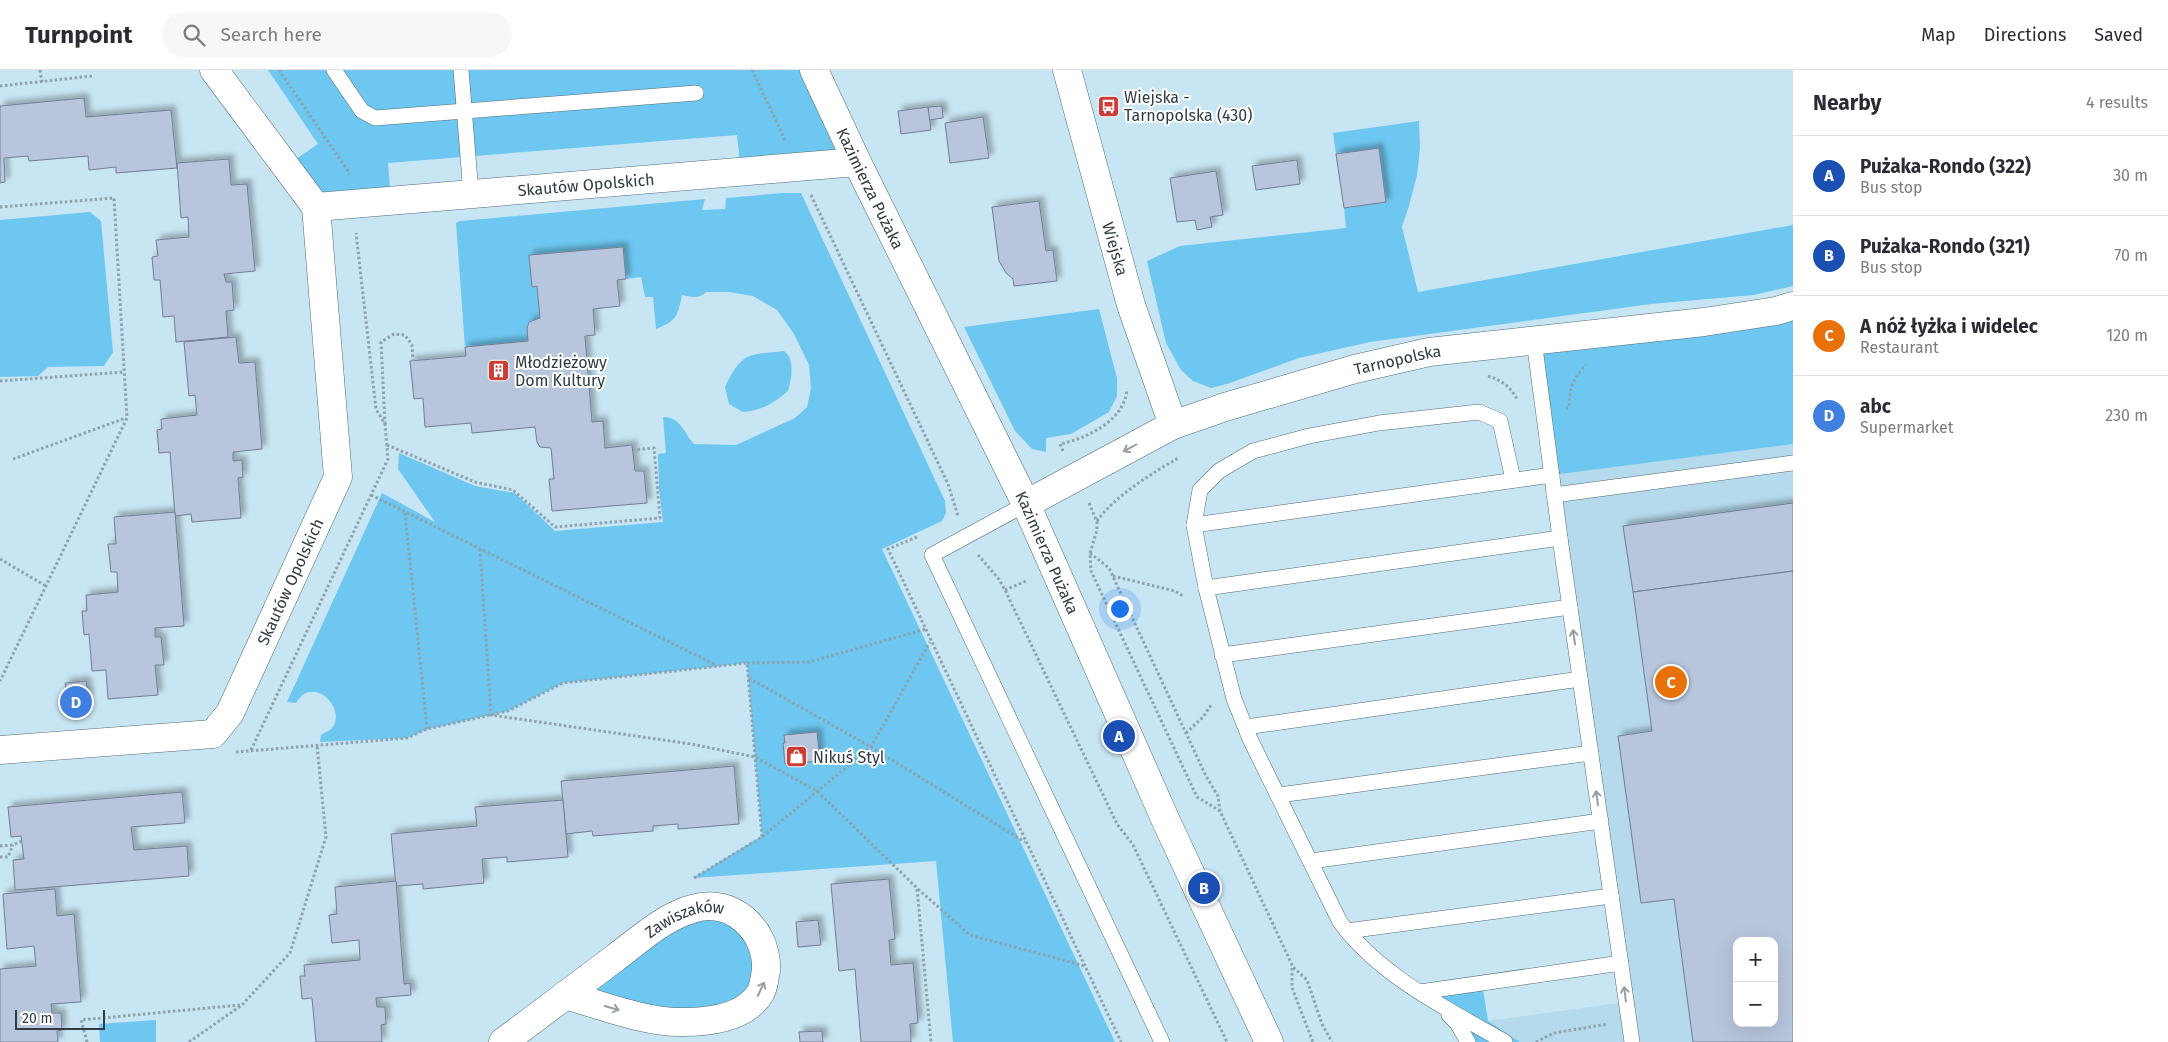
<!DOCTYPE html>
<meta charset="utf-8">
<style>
:root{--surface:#fff;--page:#f7f7f7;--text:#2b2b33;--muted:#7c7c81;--line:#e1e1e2;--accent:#cc3e35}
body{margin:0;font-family:"Fira Sans",sans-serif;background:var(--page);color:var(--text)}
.controls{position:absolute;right:15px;bottom:15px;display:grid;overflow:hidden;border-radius:10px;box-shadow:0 5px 20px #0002}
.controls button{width:45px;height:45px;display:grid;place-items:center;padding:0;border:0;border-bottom:1px solid var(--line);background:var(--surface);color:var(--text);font:25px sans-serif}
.scale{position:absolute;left:15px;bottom:12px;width:90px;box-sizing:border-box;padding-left:5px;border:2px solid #2f3b40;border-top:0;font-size:14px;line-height:18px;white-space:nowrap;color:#2f3b40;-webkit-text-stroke:4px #fff;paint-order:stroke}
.you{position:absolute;left:1119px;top:538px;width:18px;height:18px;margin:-12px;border:4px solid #fff;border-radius:50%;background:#1a73e8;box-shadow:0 0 0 8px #1a73e833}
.badge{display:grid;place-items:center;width:32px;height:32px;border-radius:50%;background:var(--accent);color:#fff;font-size:16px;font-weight:700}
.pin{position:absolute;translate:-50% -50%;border:2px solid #fff;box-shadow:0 1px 5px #0006}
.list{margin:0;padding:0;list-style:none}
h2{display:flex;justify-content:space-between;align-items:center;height:65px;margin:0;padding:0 20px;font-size:21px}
h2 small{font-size:16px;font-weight:400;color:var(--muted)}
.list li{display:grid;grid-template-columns:32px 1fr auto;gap:15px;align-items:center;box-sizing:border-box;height:80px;padding:0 20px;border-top:1px solid var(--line)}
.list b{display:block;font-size:19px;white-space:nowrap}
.list p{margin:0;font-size:16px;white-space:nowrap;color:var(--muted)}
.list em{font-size:16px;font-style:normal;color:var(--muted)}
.icon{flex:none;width:28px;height:28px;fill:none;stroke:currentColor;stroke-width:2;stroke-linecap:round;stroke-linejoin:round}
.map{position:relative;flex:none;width:1793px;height:972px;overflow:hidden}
header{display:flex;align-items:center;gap:30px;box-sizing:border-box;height:70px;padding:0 25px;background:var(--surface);border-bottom:1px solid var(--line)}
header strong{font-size:24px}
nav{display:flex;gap:28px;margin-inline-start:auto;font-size:18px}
.search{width:350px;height:45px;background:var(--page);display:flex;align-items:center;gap:12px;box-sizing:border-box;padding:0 18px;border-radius:28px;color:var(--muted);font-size:19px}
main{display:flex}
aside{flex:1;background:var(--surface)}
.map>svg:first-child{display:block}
.built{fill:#b5daec;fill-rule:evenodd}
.green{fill:#6ec7f0}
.building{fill:#b7c5dd;stroke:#727e94;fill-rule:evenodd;filter:url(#shadow)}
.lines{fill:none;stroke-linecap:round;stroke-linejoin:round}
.lane-casing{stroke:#516b77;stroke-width:16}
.street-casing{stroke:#516b77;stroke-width:29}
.secondary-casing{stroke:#516b77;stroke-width:29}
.path{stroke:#8ca2ad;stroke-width:3;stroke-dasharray:2.5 2.5;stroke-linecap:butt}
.lane{stroke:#fff;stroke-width:15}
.street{stroke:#fff;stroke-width:28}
.secondary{stroke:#fff;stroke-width:28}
.oneway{stroke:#979da0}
.labels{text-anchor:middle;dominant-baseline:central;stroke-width:4;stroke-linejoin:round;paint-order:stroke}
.poi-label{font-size:16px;fill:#2f3b40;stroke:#fff;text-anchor:start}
.street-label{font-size:16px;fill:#2f3b40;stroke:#fff}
</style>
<header>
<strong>Turnpoint</strong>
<div class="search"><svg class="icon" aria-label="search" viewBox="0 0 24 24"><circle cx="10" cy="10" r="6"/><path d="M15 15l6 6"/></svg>Search here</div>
<nav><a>Map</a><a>Directions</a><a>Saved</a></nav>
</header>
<main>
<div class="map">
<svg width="1793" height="972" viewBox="0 0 1793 972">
<defs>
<filter id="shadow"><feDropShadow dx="4.5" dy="-4.5" stdDeviation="2.5" flood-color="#0004"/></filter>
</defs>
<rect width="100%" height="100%" fill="#c8e5f3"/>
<!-- built -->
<path class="built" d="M1793,374V972H1520L1488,951L1626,932L1552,405ZM1737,871H1774V953H1737Z"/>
<!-- green -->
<g class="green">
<polygon points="268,0 814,0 857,92 741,102 737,65 388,93 391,130 316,137 286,96 318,74"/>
<polygon points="1419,51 1420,78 1417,105 1409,136 1402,157 1418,222 1793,155 1793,216 1754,225 1651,234 1370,272 1299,288 1227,314 1211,318 1193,311 1181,300 1166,273 1147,191 1180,176 1346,158 1344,138 1386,132 1379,78 1336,84 1333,63"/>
<path d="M783,123H801L945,431L946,443L942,451L882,479L1115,972H953L936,791L693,808L762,766L747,593L563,613L508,641L428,659L407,668L320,672L321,665C324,663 329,661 331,659C346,643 323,613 304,624C301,626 298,630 296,633L287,632L382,423L435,452L398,399L399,383L475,416L515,423L555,461L663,452L659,419L658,384L666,383L663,347C681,347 684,363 694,374L736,375L795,348L807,337L811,318L809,295L794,264L777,240L753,226L729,222H706C700,229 691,227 682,225C677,247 678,250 656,259L653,227H645L641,207L626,209L623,177L529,185L532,217L537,216L540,248L529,252L527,258L528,271L465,277L456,153L460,151L705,129L702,140L725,139L726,128Z"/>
<polygon points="90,142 101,151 113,282 104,296 48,297 38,306 0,307 0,150"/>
<polygon points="1793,236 1793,374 1552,405 1534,270"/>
<polygon points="1099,239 1117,308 1117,326 1109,342 1071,364 1046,368 1046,382 1032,379 1015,361 964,257"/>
<path d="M784,281C796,290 791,309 788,321C773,334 762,340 743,342L729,334L725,317C742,282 747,285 784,281Z"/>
<polygon points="723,837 766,892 729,946 565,925 624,881"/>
<polygon points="1482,913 1488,951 1520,972 1468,972 1420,922"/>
<polygon points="156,950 156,972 100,972 99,954"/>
</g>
<!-- building -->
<g class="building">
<polygon points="84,28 86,47 171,40 177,98 116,103 116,97 89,100 88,86 29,91 28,86 4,88 5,112 0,113 0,36"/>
<polygon points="942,36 943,48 929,50 928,37"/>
<polygon points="928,37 931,60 901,64 898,41"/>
<polygon points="983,47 989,88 950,93 945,53"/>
<polygon points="1379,78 1386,132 1344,138 1336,84"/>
<polygon points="229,89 231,115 247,114 255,201 224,204 226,212 232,212 234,240 226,241 228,267 176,272 174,246 163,247 160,210 154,210 152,187 158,186 156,170 189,167 188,147 181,148 177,93"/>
<polygon points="1297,90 1300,114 1256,120 1252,96"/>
<polygon points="1216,101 1223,145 1210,147 1212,157 1197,160 1195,150 1177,152 1170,108"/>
<polygon points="1039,131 1046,181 1053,180 1057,211 1014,216 1013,209 1006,203 999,191 992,137"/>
<polygon points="623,177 626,209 617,210 620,236 593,239 595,265 585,266 592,352 603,351 605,378 632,375 635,401 644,401 647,433 552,441 549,409 554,409 551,378 540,377 537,372 535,357 472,363 471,353 425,357 423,328 414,329 410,291 466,286 465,277 528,271 527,258 529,252 540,248 537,216 532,217 529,185"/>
<polygon points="236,267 239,293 255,292 262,379 233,382 233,391 242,390 243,407 238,408 241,448 192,452 191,444 175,446 170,382 159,383 157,360 162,359 161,349 197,345 195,325 189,326 184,272"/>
<polygon points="1793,433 1793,501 1633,522 1623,456"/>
<polygon points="175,442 184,556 155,558 155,567 161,567 164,595 155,595 158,625 108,629 106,600 92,601 89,564 84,565 82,541 87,541 86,525 118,522 117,502 111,502 108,474 116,474 114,447"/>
<path d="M1793,501V972H1693L1674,829L1641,833L1618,666L1652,661L1633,522ZM1737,871H1774V953H1737Z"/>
<polygon points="86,611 89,628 76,629 76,632 68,633 65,613"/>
<polygon points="817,662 820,691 785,694 783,673 785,673 784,665"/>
<polygon points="734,696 739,754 678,759 678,754 653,756 653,761 593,766 592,761 566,764 561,711"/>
<polygon points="182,722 185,753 131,757 134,780 187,776 189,806 15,820 13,790 24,789 21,766 11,767 8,737"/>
<polygon points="563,730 568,787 507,792 507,787 482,789 484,813 423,819 423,814 396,816 391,764 477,756 475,737"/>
<polygon points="889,809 895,869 889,870 891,895 913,893 918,953 910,954 911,972 861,972 855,899 839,901 831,814"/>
<polygon points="396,811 404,914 410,913 411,925 376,928 377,937 385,937 386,954 381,955 382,972 316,972 312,928 302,929 300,906 305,906 304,895 360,890 359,870 332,873 329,845 337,844 335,817"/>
<polygon points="55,819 57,846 74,844 81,932 51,934 52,943 61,943 62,960 57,961 58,972 0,972 0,899 36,896 34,876 7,879 3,824"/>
<polygon points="818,850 821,875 798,877 796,852"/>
<polygon points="822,961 823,972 800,972 799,962"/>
</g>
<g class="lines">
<defs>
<g id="lane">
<polyline points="334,0 362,41 375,48 696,23"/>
<polyline points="461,0 471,124"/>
<polyline points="1534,270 1560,468 1632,972"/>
<polyline points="1554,425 1793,393"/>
<polyline points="1026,434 932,485 1162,972"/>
<polyline points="1194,455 1200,420 1219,401 1253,381 1309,366 1379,353 1479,342 1500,351 1513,409"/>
<polyline points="1206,518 1194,455 1552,405"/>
<polyline points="1222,585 1570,537"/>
<polyline points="1246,657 1580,609"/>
<polyline points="1279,725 1591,683"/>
<polyline points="1311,791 1601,751"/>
<polyline points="1347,861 1611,826"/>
<polyline points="1420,922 1621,893"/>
<polyline points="1449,945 1457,953 1468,972"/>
<path d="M1505,972C1446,938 1381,907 1340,852L1250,669L1234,629L1206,518L1560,468"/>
</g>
<g id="street">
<path id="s1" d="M316,137L857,92"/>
<path id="s2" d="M1173,355L1225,337L1355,299L1429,282L1704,252L1776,241L1793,236"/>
<path id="s3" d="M0,680L213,664L230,643L338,407L316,137L214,0"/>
<path id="s4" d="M503,972C541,944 578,916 615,888C639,870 664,847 692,839C731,826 768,860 766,900C765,906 764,915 761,922C746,948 710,952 683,952C646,953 601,935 565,925"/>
</g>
<g id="secondary">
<path id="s5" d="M814,0L857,92L1026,434L1166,751L1269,972"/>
<polyline points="1026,434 1173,355 1131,235 1067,0"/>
</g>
</defs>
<!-- lane casing -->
<use href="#lane" class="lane-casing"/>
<!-- street casing -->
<use href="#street" class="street-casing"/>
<!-- secondary casing -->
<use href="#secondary" class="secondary-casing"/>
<!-- path -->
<g class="path">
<polyline points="40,0 42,12"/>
<polyline points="279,0 348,101 349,105"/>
<polyline points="752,0 785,70"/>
<polyline points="0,16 92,6"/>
<polyline points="811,125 948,414 958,446"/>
<polyline points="0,137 114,128 127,348 0,611"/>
<path d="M1488,306C1501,310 1510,316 1517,329"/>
<polyline points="0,311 124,302"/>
<path d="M1566,338H1569C1569,319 1573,308 1586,295"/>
<polyline points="385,354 381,272 394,264 405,265 412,275 413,291"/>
<polyline points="387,375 475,412 513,420 555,457 660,448 654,378 633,380"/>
<path d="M1063,381L1060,374C1088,368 1125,350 1127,319"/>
<polyline points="13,389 126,348"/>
<polyline points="371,425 716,595"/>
<polyline points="1089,433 1097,452 1097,460 1090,483 1091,501 1197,727 1220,741"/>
<polyline points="405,443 427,659"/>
<path d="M1097,451C1117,424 1150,405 1178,388"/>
<polyline points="917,467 888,479 1121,972"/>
<polyline points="480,479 491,645 691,674 755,687 817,721 917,818 931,972"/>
<polyline points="1090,483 1109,498 1206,706 1218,726 1220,741 1293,897 1307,910 1322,954 1332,972"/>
<polyline points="978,485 998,508 1005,520 1117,754 1133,775 1227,972"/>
<polyline points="0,489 46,516"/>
<polyline points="1113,506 1175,521 1183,526"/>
<polyline points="1005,520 1028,510"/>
<polyline points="747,593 809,592 926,559"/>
<polyline points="749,608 871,677 1025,772"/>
<polyline points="1186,663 1203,647 1212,634"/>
<polyline points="251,680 388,389 385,354 376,339 356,163"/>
<polyline points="236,682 407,668 427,659 508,641 563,613 747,593 762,767"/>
<polyline points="0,776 13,775 22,771"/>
<polyline points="0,787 8,787 13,775"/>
<polyline points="694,808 762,767 871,677 930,572"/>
<polyline points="918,819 970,865 1085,896"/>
<polyline points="1292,898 1292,918 1313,972"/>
<polyline points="87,972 81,950 240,935"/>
<polyline points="189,972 242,935 290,883 326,767 317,675"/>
<polyline points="1536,972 1554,963 1608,954"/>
</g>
<!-- lane -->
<use href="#lane" class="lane"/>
<!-- street -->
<use href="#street" class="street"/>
<!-- secondary -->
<use href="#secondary" class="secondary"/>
</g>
<!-- one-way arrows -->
<defs><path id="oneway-shaft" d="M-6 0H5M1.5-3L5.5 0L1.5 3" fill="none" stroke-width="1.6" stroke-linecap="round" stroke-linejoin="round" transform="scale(1.25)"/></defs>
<g class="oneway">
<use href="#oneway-shaft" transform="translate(1130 378) rotate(152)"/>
<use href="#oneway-shaft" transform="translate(1574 567) rotate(-98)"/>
<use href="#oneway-shaft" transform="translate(1597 728) rotate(-98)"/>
<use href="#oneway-shaft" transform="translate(761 919) rotate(-65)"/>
<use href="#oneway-shaft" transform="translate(1625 924) rotate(-97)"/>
<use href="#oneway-shaft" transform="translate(612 938) rotate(16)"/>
</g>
<!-- icons -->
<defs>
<symbol id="bus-square" viewBox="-11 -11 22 22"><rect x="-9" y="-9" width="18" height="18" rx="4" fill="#cc3e35" stroke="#fff"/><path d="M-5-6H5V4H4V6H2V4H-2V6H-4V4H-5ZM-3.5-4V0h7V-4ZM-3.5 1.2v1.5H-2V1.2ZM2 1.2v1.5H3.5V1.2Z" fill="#fff"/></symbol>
<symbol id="building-square" viewBox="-11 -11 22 22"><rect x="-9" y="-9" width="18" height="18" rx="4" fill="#cc3e35" stroke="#fff"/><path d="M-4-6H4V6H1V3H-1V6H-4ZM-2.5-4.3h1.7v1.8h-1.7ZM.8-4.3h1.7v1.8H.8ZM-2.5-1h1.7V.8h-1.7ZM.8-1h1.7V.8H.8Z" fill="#fff"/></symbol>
<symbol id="shop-square" viewBox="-11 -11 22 22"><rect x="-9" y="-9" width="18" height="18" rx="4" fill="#cc3e35" stroke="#fff"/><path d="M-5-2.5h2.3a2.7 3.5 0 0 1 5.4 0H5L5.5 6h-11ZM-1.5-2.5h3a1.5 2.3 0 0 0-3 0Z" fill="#fff"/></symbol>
</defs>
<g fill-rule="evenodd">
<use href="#bus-square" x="1096" y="24" width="25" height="25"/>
<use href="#building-square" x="486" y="288" width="25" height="25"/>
<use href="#shop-square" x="784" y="674" width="25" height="25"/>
</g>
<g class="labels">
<!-- poi labels -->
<g class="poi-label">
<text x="1124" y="27">Wiejska -<tspan x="1124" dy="18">Tarnopolska (430)</tspan></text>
<text x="515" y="292">Młodzieżowy<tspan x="515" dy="18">Dom Kultury</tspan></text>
<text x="813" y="687">Nikuś Styl</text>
</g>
<!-- street labels -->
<g class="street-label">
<text stroke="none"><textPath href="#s1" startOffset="271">Skautów Opolskich</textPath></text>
<text stroke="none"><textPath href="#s5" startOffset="131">Kazimierza Pużaka</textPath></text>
<text transform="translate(1115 179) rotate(74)">Wiejska</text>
<text stroke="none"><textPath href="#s2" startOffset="234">Tarnopolska</textPath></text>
<text stroke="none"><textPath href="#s5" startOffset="536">Kazimierza Pużaka</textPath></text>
<text stroke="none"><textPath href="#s3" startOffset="385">Skautów Opolskich</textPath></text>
<text stroke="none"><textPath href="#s4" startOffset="222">Zawiszaków</textPath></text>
</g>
</g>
</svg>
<div class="controls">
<button>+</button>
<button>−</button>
</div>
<div class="scale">20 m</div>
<div class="you"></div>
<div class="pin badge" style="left:1119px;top:666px;background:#1a4fb4">A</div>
<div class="pin badge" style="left:1204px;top:818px;background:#1a4fb4">B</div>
<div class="pin badge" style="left:1671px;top:612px;background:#e8710a">C</div>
<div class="pin badge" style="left:76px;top:632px;background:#3f7fe0">D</div>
</div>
<aside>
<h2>Nearby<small>4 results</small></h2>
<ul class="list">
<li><span class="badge" style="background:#1a4fb4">A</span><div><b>Pużaka-Rondo (322)</b><p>Bus stop</p></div><em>30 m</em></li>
<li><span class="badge" style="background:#1a4fb4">B</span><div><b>Pużaka-Rondo (321)</b><p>Bus stop</p></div><em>70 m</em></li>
<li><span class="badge" style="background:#e8710a">C</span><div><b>A nóż łyżka i widelec</b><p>Restaurant</p></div><em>120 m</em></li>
<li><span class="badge" style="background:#3f7fe0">D</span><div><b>abc</b><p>Supermarket</p></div><em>230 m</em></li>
</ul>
</aside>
</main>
